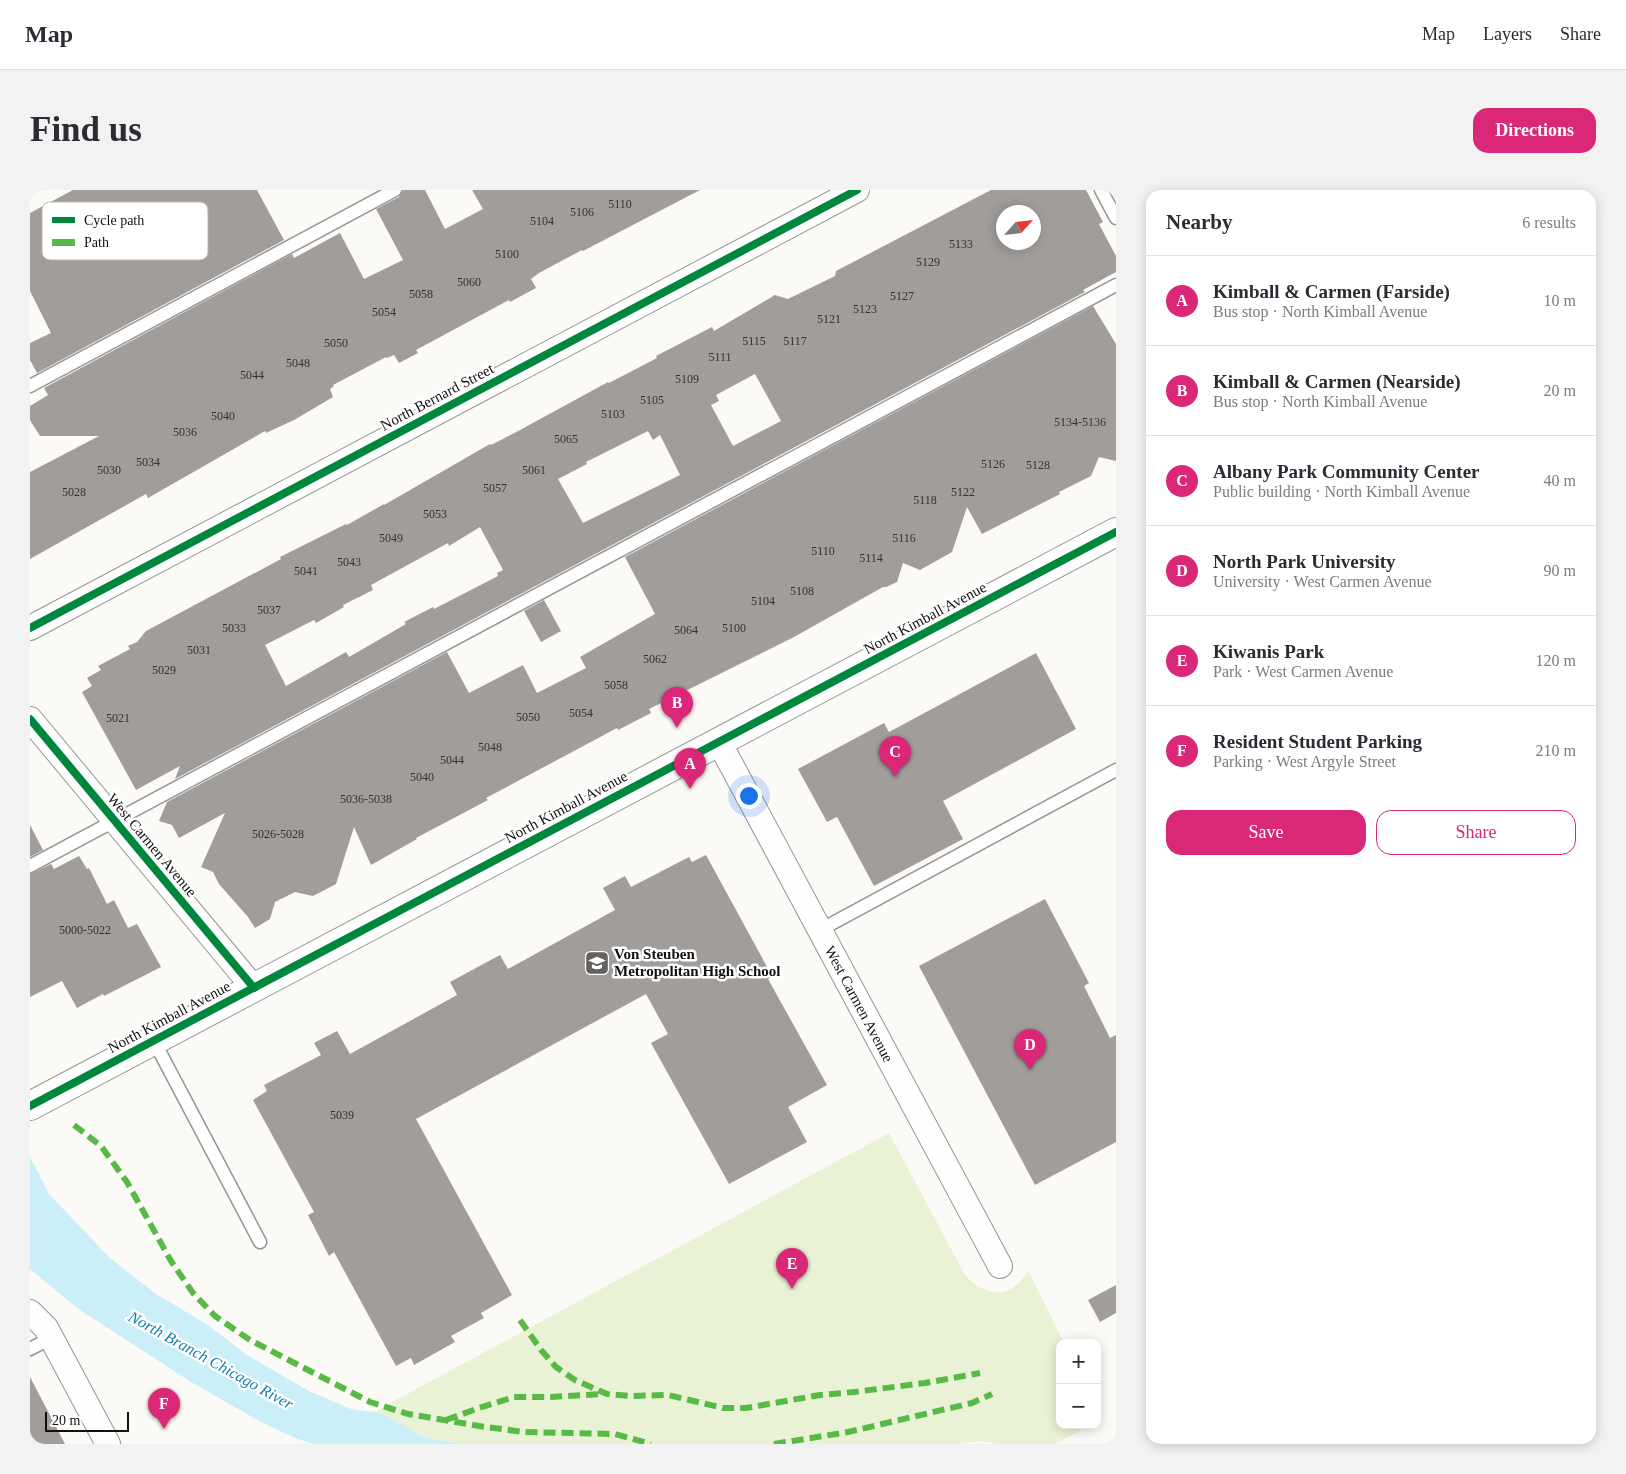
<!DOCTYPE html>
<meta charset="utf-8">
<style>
:root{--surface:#fff;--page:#f2f2f3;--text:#2b2b33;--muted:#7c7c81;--line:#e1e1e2;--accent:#db2777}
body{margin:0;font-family:Georgia,serif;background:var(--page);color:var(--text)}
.controls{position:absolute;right:15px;bottom:15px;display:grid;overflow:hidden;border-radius:10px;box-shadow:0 2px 12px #0003}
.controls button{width:45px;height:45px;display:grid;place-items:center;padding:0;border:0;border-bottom:1px solid var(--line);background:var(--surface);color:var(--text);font:25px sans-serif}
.compass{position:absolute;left:966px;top:15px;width:45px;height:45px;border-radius:50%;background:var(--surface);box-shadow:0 2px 12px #0003;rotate:63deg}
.scale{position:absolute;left:15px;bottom:12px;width:84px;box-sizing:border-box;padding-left:5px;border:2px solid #101010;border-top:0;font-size:14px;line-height:18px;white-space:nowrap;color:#101010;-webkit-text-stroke:4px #fff;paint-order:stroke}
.you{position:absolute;left:718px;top:605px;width:18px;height:18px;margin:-12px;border:4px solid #fff;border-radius:50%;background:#1a73e8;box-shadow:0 0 0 8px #1a73e833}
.badge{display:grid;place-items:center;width:32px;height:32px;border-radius:50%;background:var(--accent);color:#fff;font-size:16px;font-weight:700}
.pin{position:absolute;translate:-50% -41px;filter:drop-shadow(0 1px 2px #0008)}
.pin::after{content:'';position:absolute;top:26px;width:18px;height:15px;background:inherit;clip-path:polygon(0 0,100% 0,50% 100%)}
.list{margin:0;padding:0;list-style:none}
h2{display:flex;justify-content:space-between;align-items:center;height:65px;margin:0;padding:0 20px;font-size:21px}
h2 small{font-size:16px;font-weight:400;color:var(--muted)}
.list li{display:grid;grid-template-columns:32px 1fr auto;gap:15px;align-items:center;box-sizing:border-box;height:90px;padding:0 20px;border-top:1px solid var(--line)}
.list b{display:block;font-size:19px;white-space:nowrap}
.list p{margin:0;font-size:16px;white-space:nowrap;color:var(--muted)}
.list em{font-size:16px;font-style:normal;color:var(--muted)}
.actions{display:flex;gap:10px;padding:15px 20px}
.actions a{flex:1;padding:11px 0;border:1px solid var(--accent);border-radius:15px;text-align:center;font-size:18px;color:var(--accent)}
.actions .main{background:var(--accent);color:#fff}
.map{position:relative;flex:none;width:1086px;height:1254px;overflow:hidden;border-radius:15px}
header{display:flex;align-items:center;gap:30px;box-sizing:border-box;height:70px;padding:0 25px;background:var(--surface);border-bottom:1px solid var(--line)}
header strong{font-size:24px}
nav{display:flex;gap:28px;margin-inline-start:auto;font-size:18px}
.intro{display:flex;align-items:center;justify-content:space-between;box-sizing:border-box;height:120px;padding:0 30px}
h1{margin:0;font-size:35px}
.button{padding:12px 22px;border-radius:15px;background:var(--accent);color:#fff;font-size:18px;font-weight:700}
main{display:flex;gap:30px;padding:0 30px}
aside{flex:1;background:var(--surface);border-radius:15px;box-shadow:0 2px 12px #0003}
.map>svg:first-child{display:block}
.green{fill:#eaf2d5}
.water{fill:#caeff8}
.building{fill:#a09d9b;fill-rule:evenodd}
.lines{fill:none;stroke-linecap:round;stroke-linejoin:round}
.service-casing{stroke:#969594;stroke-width:15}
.minor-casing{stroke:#969594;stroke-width:26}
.tertiary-casing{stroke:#969594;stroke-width:30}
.service{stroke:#fffefe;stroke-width:12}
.minor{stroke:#fffefe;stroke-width:24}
.tertiary{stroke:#fffefe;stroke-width:28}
.quiet{stroke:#58b947;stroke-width:6;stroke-dasharray:12 6;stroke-linecap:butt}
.cycleway-casing{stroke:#fff;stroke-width:11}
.cycleway{stroke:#00873e;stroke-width:8}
.labels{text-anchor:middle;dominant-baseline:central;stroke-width:5;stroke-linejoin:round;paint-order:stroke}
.number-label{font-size:12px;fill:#343333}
.street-label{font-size:15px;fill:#101010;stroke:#fff}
.poi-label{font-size:15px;font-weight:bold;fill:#101010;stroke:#fff;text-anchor:start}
.water-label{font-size:16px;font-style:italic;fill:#127fa9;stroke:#fff}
.key{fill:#fff;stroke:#b7b7b7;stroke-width:1}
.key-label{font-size:14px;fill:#101010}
</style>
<header>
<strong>Map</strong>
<nav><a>Map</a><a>Layers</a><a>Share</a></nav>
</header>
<div class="intro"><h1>Find us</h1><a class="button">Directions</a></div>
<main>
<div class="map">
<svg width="1086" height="1254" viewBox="0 0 1086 1254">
<rect width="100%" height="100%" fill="#fcfaf6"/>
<!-- green -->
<path class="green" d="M859,943L935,1085C956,1108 982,1110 998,1080L1034,1153H1030V1235H1060L1026,1254H968L950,1251L929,1254H431L394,1247L344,1222Z"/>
<!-- water -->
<polygon class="water" points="0,967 19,1004 80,1068 126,1104 178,1135 217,1165 279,1201 321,1219 344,1222 354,1225 394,1247 431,1254 283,1254 263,1247 229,1231 161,1192 47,1118 0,1079"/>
<!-- building -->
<g class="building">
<polygon points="43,0 227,0 254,50 7,183 0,170 0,153 21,143 0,101 0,23"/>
<polygon points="373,0 395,0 415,39 453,19 442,0 670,0 553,61 552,60 509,83 501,89 506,98 480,112 479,110 386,160 388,163 369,173 364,165 357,168 356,167 303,195 304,196 300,199 303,207 264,230 236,243 235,241 118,308 116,304 0,369 0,282 69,246 10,246 0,230 0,216 18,205 14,198 262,64 264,68 310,43 334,89 373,70 346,19 369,7"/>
<path d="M961,0H1056L1073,32L1069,34L1086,66V82L1053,100L1055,102L145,589L150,576L106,600L52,502L62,496L57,488L71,480L68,476L100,459L98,456L107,452L116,441L251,369L250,367L316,334L317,335L354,314V315L460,254L461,255L490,240L578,192L579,193L627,168L626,166L682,137L684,141L745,105L758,109L805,86L806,81ZM974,22H1004V52H974ZM725,184L751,231L703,256L681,215L689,211L686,205ZM618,241L623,250L630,245L650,285L553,333L528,289L557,274L556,272ZM450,337L473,380L467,383L468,386L404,419L403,417L374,432L376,434L319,467L316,462L256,496L235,455L284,430L286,433L314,417L313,415L343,400L341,395L418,353L419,356Z"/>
<polygon points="1063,116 1086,154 1086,271 1069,267 1061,286 1029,302 1030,304 952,344 937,317 922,362 890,380 873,373 867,392 856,397 853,397 764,447 619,519 621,523 588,540 587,538 456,608 458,610 386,648 387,649 341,675 324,637 306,694 283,706 265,702 245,712 240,729 225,738 218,727 189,694 183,682 171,677 195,623 149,648 142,635 129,631 137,612 417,462 439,503 493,475 507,503 556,478 550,467 625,424 595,367"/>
<polygon points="514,410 531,441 511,452 494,421"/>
<polygon points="1006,463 1046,539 913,611 933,649 844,696 807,627 797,632 768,579 854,533 859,542"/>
<polygon points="0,635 13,660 0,667"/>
<polygon points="676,665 742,786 738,789 797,895 758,917 777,952 699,994 621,853 638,844 616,804 386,929 482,1105 451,1123 454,1128 421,1146 425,1152 384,1175 381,1168 366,1176 304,1062 299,1066 278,1025 284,1022 223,910 237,901 234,895 291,865 284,853 307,841 320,864 427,805 420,792 470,765 478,779 585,720 573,698 595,686 601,697 659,667 662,672"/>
<polygon points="49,666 57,679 59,678 77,714 84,710 98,738 107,734 131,777 74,806 73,804 47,818 32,791 0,807 0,684 21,674 24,679"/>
<polygon points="1015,709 1059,793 1054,796 1080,848 1086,845 1086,952 1005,995 889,776"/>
<polygon points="1086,1095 1086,1123 1070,1132 1058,1110"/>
<polygon points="0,1187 35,1254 0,1254"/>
</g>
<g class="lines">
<defs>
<g id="service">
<polyline points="1071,0 1086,28"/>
<polyline points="0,196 365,0"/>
<polyline points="0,676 1086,95"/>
<polyline points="790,740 1086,580"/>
<polyline points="124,851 230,1052"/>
<polyline points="0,1159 21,1148"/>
</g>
<g id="minor">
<polyline points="0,438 827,0"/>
<polyline points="0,529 224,798"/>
<polyline points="689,552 970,1076"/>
<polyline points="0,1122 16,1138 78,1254"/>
</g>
<polyline id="tertiary" points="0,916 1086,342"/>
</defs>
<!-- service casing -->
<use href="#service" class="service-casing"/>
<!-- minor casing -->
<use href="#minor" class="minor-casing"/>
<!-- tertiary casing -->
<use href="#tertiary" class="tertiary-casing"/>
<!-- service -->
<use href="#service" class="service"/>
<!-- minor -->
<use href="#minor" class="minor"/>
<!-- tertiary -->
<use href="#tertiary" class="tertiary"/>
<!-- quiet -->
<g class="quiet">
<polyline points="44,935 71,956 97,992 141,1071 163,1103 185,1126 220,1150 340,1212 378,1224 449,1236 494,1242 585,1244 621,1254"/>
<polyline points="490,1130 511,1160 526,1177 545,1190 577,1204 601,1206 638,1205 693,1218 716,1218 790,1205 824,1202 895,1193 950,1183"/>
<polyline points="416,1230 449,1218 484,1207 521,1207 574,1204"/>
<polyline points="744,1254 818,1242 942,1213 962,1204"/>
</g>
<defs>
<g id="cycleway">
<polyline points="0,438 827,0"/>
<polyline points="0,529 224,798"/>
<polyline points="0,916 1086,342"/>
</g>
</defs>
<!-- cycleway casing -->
<use href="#cycleway" class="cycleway-casing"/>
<!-- cycleway -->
<use href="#cycleway" class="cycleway"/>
</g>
<!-- icons -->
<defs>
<symbol id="school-square" viewBox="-11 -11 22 22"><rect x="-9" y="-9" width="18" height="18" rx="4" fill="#636260" stroke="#fff"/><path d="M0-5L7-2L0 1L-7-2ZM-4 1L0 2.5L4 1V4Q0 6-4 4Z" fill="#fff"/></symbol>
</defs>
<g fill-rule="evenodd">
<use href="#school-square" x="553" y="759" width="28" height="28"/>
</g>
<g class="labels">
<!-- number labels -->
<g class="number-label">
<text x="590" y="14">5110</text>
<text x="552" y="22">5106</text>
<text x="512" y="31">5104</text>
<text x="931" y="54">5133</text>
<text x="477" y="64">5100</text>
<text x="898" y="72">5129</text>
<text x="439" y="92">5060</text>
<text x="391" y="104">5058</text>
<text x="872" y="106">5127</text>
<text x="835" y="119">5123</text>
<text x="354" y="122">5054</text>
<text x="799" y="129">5121</text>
<text x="724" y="151">5115</text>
<text x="765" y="151">5117</text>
<text x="306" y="153">5050</text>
<text x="690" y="167">5111</text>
<text x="268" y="173">5048</text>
<text x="222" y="185">5044</text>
<text x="657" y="189">5109</text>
<text x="622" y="210">5105</text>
<text x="583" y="224">5103</text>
<text x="193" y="226">5040</text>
<text x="1050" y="232">5134-5136</text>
<text x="155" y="242">5036</text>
<text x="536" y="249">5065</text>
<text x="118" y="272">5034</text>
<text x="963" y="274">5126</text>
<text x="1008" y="275">5128</text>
<text x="79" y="280">5030</text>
<text x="504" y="280">5061</text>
<text x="465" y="298">5057</text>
<text x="44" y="302">5028</text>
<text x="933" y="302">5122</text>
<text x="895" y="310">5118</text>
<text x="405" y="324">5053</text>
<text x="361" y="348">5049</text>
<text x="874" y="348">5116</text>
<text x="793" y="361">5110</text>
<text x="841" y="368">5114</text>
<text x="319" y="372">5043</text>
<text x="276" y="381">5041</text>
<text x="772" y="401">5108</text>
<text x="733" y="411">5104</text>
<text x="239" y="420">5037</text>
<text x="204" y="438">5033</text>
<text x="704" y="438">5100</text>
<text x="656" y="440">5064</text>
<text x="169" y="460">5031</text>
<text x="625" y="469">5062</text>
<text x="134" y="480">5029</text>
<text x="586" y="495">5058</text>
<text x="551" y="523">5054</text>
<text x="498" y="527">5050</text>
<text x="88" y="528">5021</text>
<text x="460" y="557">5048</text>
<text x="422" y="570">5044</text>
<text x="392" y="587">5040</text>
<text x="336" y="609">5036-5038</text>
<text x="248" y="644">5026-5028</text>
<text x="55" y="740">5000-5022</text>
<text x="312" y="925">5039</text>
</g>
<!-- street labels -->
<g class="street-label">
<text transform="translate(407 207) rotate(-28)">North Bernard Street</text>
<text transform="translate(895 428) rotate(-28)">North Kimball Avenue</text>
<text transform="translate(536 617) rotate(-28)">North Kimball Avenue</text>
<text transform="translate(122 655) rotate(50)">West Carmen Avenue</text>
<text transform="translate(829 814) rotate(62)">West Carmen Avenue</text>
<text transform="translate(139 827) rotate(-28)">North Kimball Avenue</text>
</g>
<!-- poi labels -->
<g class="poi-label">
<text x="584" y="764">Von Steuben<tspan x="584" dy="17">Metropolitan High School</tspan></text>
</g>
<!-- water labels -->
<g class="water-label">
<text transform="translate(181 1170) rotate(29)">North Branch Chicago River</text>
</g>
</g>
<!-- legend -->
<rect x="12" y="12" width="166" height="58" rx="8" class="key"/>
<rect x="22" y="27" width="23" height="6" fill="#00873e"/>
<rect x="22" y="49" width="23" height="7" fill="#58b947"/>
<g class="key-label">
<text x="54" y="35">Cycle path</text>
<text x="54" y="57">Path</text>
</g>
</svg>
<div class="controls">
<button>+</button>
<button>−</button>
</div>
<svg class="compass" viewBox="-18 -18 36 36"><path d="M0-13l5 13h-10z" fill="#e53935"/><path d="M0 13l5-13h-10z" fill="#7c7c81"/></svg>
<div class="scale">20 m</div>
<div class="you"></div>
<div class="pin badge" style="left:660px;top:599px">A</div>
<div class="pin badge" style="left:647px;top:538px">B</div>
<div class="pin badge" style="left:865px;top:587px">C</div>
<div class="pin badge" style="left:1000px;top:880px">D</div>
<div class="pin badge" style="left:762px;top:1099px">E</div>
<div class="pin badge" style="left:134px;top:1239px">F</div>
</div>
<aside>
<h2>Nearby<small>6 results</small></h2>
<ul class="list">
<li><span class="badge">A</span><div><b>Kimball &amp; Carmen (Farside)</b><p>Bus stop · North Kimball Avenue</p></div><em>10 m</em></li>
<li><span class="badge">B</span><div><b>Kimball &amp; Carmen (Nearside)</b><p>Bus stop · North Kimball Avenue</p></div><em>20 m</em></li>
<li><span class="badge">C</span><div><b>Albany Park Community Center</b><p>Public building · North Kimball Avenue</p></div><em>40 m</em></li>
<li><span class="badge">D</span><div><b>North Park University</b><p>University · West Carmen Avenue</p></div><em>90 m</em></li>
<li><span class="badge">E</span><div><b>Kiwanis Park</b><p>Park · West Carmen Avenue</p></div><em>120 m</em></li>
<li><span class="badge">F</span><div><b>Resident Student Parking</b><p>Parking · West Argyle Street</p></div><em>210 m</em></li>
</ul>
<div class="actions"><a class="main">Save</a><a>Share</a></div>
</aside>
</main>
